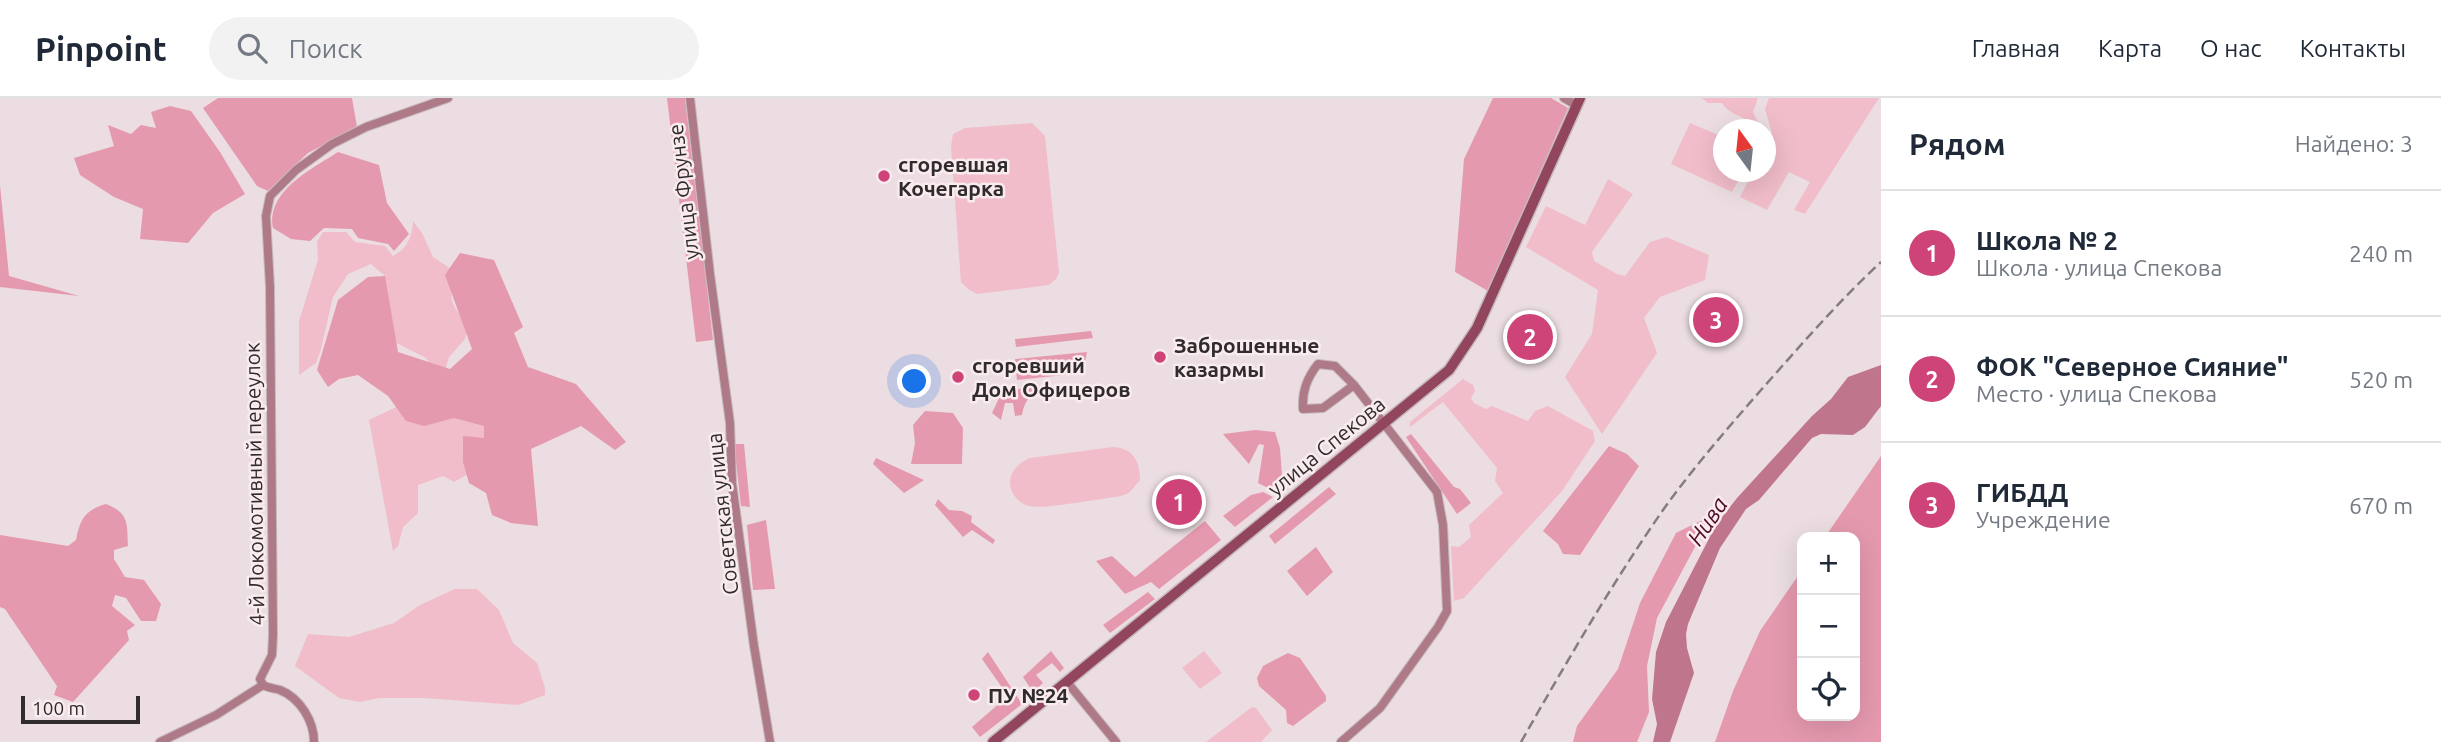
<!DOCTYPE html>
<html lang="ru">
<meta charset="utf-8">
<style>
:root{--surface:#fff;--page:#f2f2f3;--text:#1f2937;--muted:#747a83;--line:#e0e1e3;--accent:#cf4478}
body{margin:0;font-family:Ubuntu,sans-serif;background:var(--page);color:var(--text)}
.controls{position:absolute;right:21px;bottom:21px;display:grid;overflow:hidden;border-radius:14px;box-shadow:0 7px 28px #0002}
.controls button{width:63px;height:63px;display:grid;place-items:center;padding:0;border:0;border-bottom:2px solid var(--line);background:var(--surface);color:var(--text);font:35px sans-serif}
.compass{position:absolute;left:1713px;top:21px;width:63px;height:63px;border-radius:50%;background:var(--surface);box-shadow:0 7px 28px #0002;rotate:345deg}
.scale{position:absolute;left:21px;bottom:18px;width:119px;box-sizing:border-box;padding-left:7px;border:4px solid #302b2c;border-top:0;font-size:19px;line-height:24px;white-space:nowrap;color:#302b2c;-webkit-text-stroke:5px #f9ebee;paint-order:stroke}
.you{position:absolute;left:915px;top:284px;width:24px;height:24px;margin:-18px;border:5px solid #fff;border-radius:50%;background:#1a73e8;box-shadow:0 0 0 10px #1a73e833}
.badge{display:grid;place-items:center;width:46px;height:46px;border-radius:50%;background:var(--accent);color:#fff;font-size:23px;font-weight:700}
.pin{position:absolute;translate:-50% -50%;border:4px solid #fff;box-shadow:0 2px 7px #0006}
.list{margin:0;padding:0;list-style:none}
h2{display:flex;justify-content:space-between;align-items:center;height:91px;margin:0;padding:0 28px;font-size:30px}
h2 small{font-size:23px;font-weight:400;color:var(--muted)}
.list li{display:grid;grid-template-columns:46px 1fr auto;gap:21px;align-items:center;box-sizing:border-box;height:126px;padding:0 28px;border-top:2px solid var(--line)}
.list b{display:block;font-size:26px;white-space:nowrap}
.list p{margin:0;font-size:23px;white-space:nowrap;color:var(--muted)}
.list em{font-size:23px;font-style:normal;color:var(--muted)}
.icon{flex:none;width:38px;height:38px;fill:none;stroke:currentColor;stroke-width:2;stroke-linecap:round;stroke-linejoin:round}
.map{position:relative;flex:none;width:1881px;height:644px;overflow:hidden}
header{display:flex;align-items:center;gap:42px;box-sizing:border-box;height:98px;padding:0 35px;background:var(--surface);border-bottom:2px solid var(--line)}
header strong{font-size:33px}
nav{display:flex;gap:38px;margin-inline-start:auto;font-size:24px}
.search{width:490px;height:63px;background:var(--page);display:flex;align-items:center;gap:18px;box-sizing:border-box;padding:0 24px;border-radius:38px;color:var(--muted);font-size:26px}
main{display:flex}
aside{flex:1;background:var(--surface)}
.map>svg:first-child{display:block}
.green{fill:#f1bdca}
.forest{fill:#e599ae}
.water{fill:#bf768c}
.lines{fill:none;stroke-linecap:round;stroke-linejoin:round}
.street-casing{stroke:#c6b9bd;stroke-width:10}
.secondary-casing{stroke:#c6b9bd;stroke-width:13}
.street{stroke:#af7a88;stroke-width:8}
.secondary{stroke:#92465e;stroke-width:10}
.rail{stroke:#857c7e;stroke-width:2.5;stroke-dasharray:10 5;stroke-linecap:butt}
.poi-dot{fill:#cf4478;stroke:#f9ebee;stroke-width:2.5}
.labels{text-anchor:middle;dominant-baseline:central;stroke-width:5;stroke-linejoin:round;paint-order:stroke}
.poi-label{font-size:21px;font-weight:bold;fill:#302b2c;stroke:#f9ebee;text-anchor:start}
.street-label{font-size:21px;fill:#302b2c;stroke:#f9ebee}
.water-label{font-size:23px;font-style:italic;fill:#4e0b27;stroke:#f9ebee}
</style>
<header>
<strong>Pinpoint</strong>
<div class="search"><svg class="icon" aria-label="search" viewBox="0 0 24 24"><circle cx="10" cy="10" r="6"/><path d="M15 15l6 6"/></svg>Поиск</div>
<nav><a>Главная</a><a>Карта</a><a>О нас</a><a>Контакты</a></nav>
</header>
<main>
<div class="map">
<svg width="1881" height="644" viewBox="0 0 1881 644">
<rect width="100%" height="100%" fill="#ebdde1"/>
<!-- green -->
<g class="green">
<path d="M1702,0H1758L1753,14L1761,31H1752L1753,29C1744,16 1730,18 1722,5H1708Z"/>
<polygon points="1769,0 1879,0 1805,116 1794,112 1810,84 1789,74 1767,112 1740,99 1753,74 1766,74 1766,49 1772,35 1765,11"/>
<polygon points="1032,25 1045,38 1059,175 1056,181 1049,187 977,196 968,191 961,184 951,48 953,36 965,30"/>
<polygon points="1690,25 1723,39 1724,74 1743,74 1732,94 1671,66"/>
<polygon points="1608,81 1633,96 1592,154 1594,163 1617,176 1625,178 1650,144 1666,139 1709,157 1705,182 1660,199 1644,220 1657,255 1602,336 1565,279 1592,236 1598,192 1526,149 1546,108 1585,127"/>
<path d="M413,123L422,135L433,159L457,175C446,204 452,205 468,229L465,241L449,259L442,283L426,260L385,239V178L371,166L348,176L333,199L321,251L316,265L299,277V223L318,162L317,144L323,134H346L355,144L385,148L393,158C408,150 412,139 413,123Z"/>
<polygon points="1463,281 1473,287 1475,293 1471,300 1474,305 1486,311 1492,308 1528,323 1535,313 1548,308 1593,333 1595,343 1562,393 1464,500 1454,503 1451,448 1459,449 1471,439 1469,427 1503,395 1495,383 1497,370 1443,304 1410,329 1410,324"/>
<polygon points="405,305 474,312 492,340 470,375 454,384 443,378 418,387 418,415 403,429 398,448 393,453 369,322"/>
<path d="M1113,349C1133,350 1140,363 1140,382L1129,395L1121,398C1105,400 1040,412 1029,408C1018,405 1010,395 1010,384C1011,372 1020,364 1030,360Z"/>
<polygon points="455,491 477,491 499,512 513,545 537,565 545,590 545,597 518,607 425,600 379,600 360,604 339,600 295,568 308,536 349,539 394,525 420,507"/>
<polygon points="1204,553 1222,575 1200,591 1182,570"/>
<polygon points="1252,609 1256,610 1272,632 1261,644 1206,644"/>
</g>
<!-- forest -->
<g class="forest">
<polygon points="218,0 352,0 357,29 308,55 268,93 257,88 203,10"/>
<polygon points="667,0 685,0 713,242 696,244"/>
<polygon points="1493,0 1551,0 1568,10 1488,193 1455,174 1464,61"/>
<polygon points="170,8 191,13 220,54 245,96 213,115 188,145 140,141 143,111 114,99 80,77 74,60 114,48 108,27 131,36 141,27 156,30 151,14"/>
<path d="M338,54L379,67L387,105L409,136L394,153L388,146L358,140L352,131L324,130L310,143L291,141L273,130C266,93 312,71 338,54Z"/>
<polygon points="0,87 9,178 79,198 0,189"/>
<polygon points="460,155 494,162 523,229 514,235 528,269 576,286 626,344 615,352 581,328 531,351 538,428 511,425 492,417 486,395 469,385 463,364 463,338 484,340 484,328 454,320 424,328 406,323 388,298 358,277 339,281 328,289 317,272 338,202 368,179 385,178 398,254 450,271 472,251 445,177"/>
<polygon points="1091,233 1093,240 1016,249 1015,241"/>
<polygon points="1087,254 1083,275 1017,282 1015,261"/>
<path d="M1045,288L1044,292C1029,297 1025,302 1022,317L1015,318L1013,305H1005L1001,322L992,315L1000,298L1017,301L1018,291Z"/>
<polygon points="925,313 953,315 963,330 962,366 911,366 915,345 913,327"/>
<polygon points="1255,332 1275,334 1280,350 1282,378 1270,391 1258,385 1264,347 1259,346 1249,366 1223,336"/>
<polygon points="1411,336 1454,389 1460,391 1471,405 1457,416 1406,339"/>
<polygon points="734,346 744,346 750,409 741,408"/>
<polygon points="1609,348 1627,356 1639,368 1580,457 1563,456 1558,446 1543,433"/>
<polygon points="1881,358 1881,644 1715,644 1733,593 1760,533 1802,472 1802,618 1855,618 1855,439 1825,439"/>
<polygon points="876,360 924,382 904,395 873,366"/>
<polygon points="1329,389 1336,396 1275,446 1269,438"/>
<polygon points="1263,394 1273,399 1235,429 1223,418 1251,397"/>
<polygon points="938,401 949,412 962,413 972,418 971,424 995,442 993,446 972,432 963,439 935,407"/>
<path d="M106,406C129,415 127,425 128,448L114,452V461L125,479L144,482L161,506L156,523H141L126,500L115,497L112,508L135,527L127,533L129,542L73,604L54,597L57,588L5,511L0,509V437L68,448L76,442C80,421 85,412 106,406Z"/>
<polygon points="1712,417 1657,520 1647,568 1649,614 1637,644 1573,644 1577,628 1618,571 1640,505 1676,435"/>
<polygon points="766,422 775,491 753,492 747,427"/>
<polygon points="1205,423 1221,442 1159,491 1151,484 1125,496 1096,463 1112,458 1135,479"/>
<polygon points="1316,449 1333,474 1307,498 1287,473"/>
<polygon points="1148,494 1155,501 1110,535 1103,527"/>
<polygon points="1051,553 1064,570 1060,574 1052,565 1036,577 1043,585 1033,594 1023,579"/>
<polygon points="988,554 1022,606 980,639 972,629 1008,598 982,561"/>
<polygon points="1288,555 1300,560 1326,598 1326,603 1293,628 1287,625 1286,612 1259,588 1257,580 1263,568"/>
</g>
<!-- water -->
<polygon class="water" points="1881,267 1881,308 1865,329 1853,337 1821,336 1812,340 1759,402 1746,411 1720,450 1688,526 1686,536 1687,550 1694,575 1670,644 1653,644 1657,626 1652,601 1656,554 1666,524 1716,427 1737,400 1812,318 1831,301 1848,279"/>
<g class="lines">
<defs>
<g id="street">
<polyline points="690,0 710,176 730,325 732,385 754,548 770,644"/>
<polyline points="1564,0 1576,7"/>
<polyline points="1067,584 1116,644"/>
<polyline points="160,644 216,617 263,587"/>
<path d="M314,644C314,623 300,600 280,592C274,590 268,590 263,587L260,581L272,557L273,537L270,189L266,118L270,98L296,72L332,46L366,29L448,0"/>
<path d="M1341,644L1380,610L1438,529L1447,513L1443,427L1437,394L1354,287L1323,310L1303,311C1302,293 1307,280 1318,266L1335,268L1354,287"/>
</g>
<polyline id="secondary" points="993,644 1449,272 1477,230 1580,0"/>
</defs>
<!-- street casing -->
<use href="#street" class="street-casing"/>
<!-- secondary casing -->
<use href="#secondary" class="secondary-casing"/>
<!-- street -->
<use href="#street" class="street"/>
<!-- secondary -->
<use href="#secondary" class="secondary"/>
<!-- rail -->
<path class="rail" d="M1521,644C1566,565 1611,487 1663,412C1693,370 1727,331 1761,292C1800,248 1838,204 1881,164"/>
</g>
<!-- markers -->
<g class="poi-dot">
<circle cx="884" cy="78" r="7"/>
<circle cx="1160" cy="259" r="7"/>
<circle cx="958" cy="279" r="7"/>
<circle cx="974" cy="597" r="7"/>
</g>
<g class="labels">
<!-- poi labels -->
<g class="poi-label">
<text x="898" y="66">сгоревшая<tspan x="898" dy="24">Кочегарка</tspan></text>
<text x="1174" y="247">Заброшенные<tspan x="1174" dy="24">казармы</tspan></text>
<text x="972" y="267">сгоревший<tspan x="972" dy="24">Дом Офицеров</tspan></text>
<text x="988" y="597">ПУ №24</text>
</g>
<!-- street labels -->
<g class="street-label">
<text transform="translate(683 94) rotate(-97)">улица Фрунзе</text>
<text transform="translate(1326 348) rotate(-39)">улица Спекова</text>
<text transform="translate(254 386) rotate(-91)">4-й Локомотивный переулок</text>
<text transform="translate(722 416) rotate(-96)">Советская улица</text>
</g>
<!-- water labels -->
<g class="water-label">
<text transform="translate(1707 423) rotate(-56)">Нива</text>
</g>
</g>
</svg>
<div class="controls">
<button>+</button>
<button>−</button>
<button><svg class="icon" aria-label="locate" viewBox="0 0 24 24"><circle cx="12" cy="12" r="6"/><path d="M12 2v4M12 18v4M2 12h4M18 12h4"/></svg></button>
</div>
<svg class="compass" viewBox="-18 -18 36 36"><path d="M0-13l5 13h-10z" fill="#e53935"/><path d="M0 13l5-13h-10z" fill="#747a83"/></svg>
<div class="scale">100 m</div>
<div class="you"></div>
<div class="pin badge" style="left:1179px;top:404px">1</div>
<div class="pin badge" style="left:1530px;top:239px">2</div>
<div class="pin badge" style="left:1716px;top:222px">3</div>
</div>
<aside>
<h2>Рядом<small>Найдено: 3</small></h2>
<ul class="list">
<li><span class="badge">1</span><div><b>Школа № 2</b><p>Школа · улица Спекова</p></div><em>240 m</em></li>
<li><span class="badge">2</span><div><b>ФОК &quot;Северное Сияние&quot;</b><p>Место · улица Спекова</p></div><em>520 m</em></li>
<li><span class="badge">3</span><div><b>ГИБДД</b><p>Учреждение</p></div><em>670 m</em></li>
</ul>
</aside>
</main>
